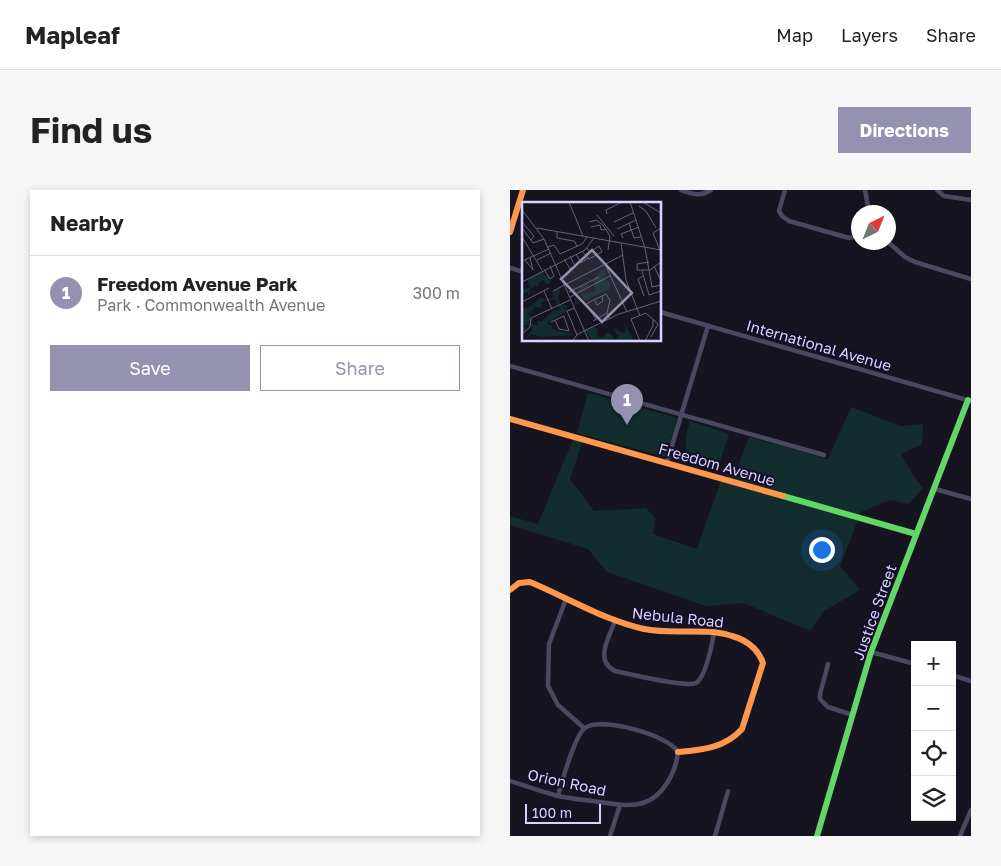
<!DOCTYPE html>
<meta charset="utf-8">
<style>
:root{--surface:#fff;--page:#f6f6f6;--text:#222;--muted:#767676;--line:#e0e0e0;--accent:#9591b1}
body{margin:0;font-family:"Golos Text",sans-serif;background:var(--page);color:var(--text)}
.controls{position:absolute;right:15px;bottom:15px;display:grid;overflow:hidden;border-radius:0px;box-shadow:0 2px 8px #0003}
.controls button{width:45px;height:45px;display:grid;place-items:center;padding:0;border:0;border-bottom:1px solid var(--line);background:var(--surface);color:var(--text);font:25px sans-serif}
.compass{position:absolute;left:341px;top:15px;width:45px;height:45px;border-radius:50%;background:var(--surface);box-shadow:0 2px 8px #0003;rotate:43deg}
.scale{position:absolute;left:15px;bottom:12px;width:76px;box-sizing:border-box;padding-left:5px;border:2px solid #d9d4ff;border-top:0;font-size:14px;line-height:18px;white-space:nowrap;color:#d9d4ff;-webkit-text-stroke:4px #130f26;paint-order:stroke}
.you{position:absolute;left:311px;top:359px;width:18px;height:18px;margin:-12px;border:4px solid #fff;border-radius:50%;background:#1a73e8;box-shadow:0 0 0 8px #1a73e833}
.badge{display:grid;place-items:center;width:32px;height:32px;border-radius:50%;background:var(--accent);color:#fff;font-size:16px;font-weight:700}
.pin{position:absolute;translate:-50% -41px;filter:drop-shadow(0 1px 2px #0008)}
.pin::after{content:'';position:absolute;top:26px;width:18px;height:15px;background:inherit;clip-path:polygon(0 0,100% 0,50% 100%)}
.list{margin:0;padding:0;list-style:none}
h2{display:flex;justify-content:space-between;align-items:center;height:65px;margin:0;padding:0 20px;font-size:21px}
h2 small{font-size:16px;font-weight:400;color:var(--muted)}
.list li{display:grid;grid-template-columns:32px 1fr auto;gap:15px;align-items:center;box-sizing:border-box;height:75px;padding:0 20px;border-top:1px solid var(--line)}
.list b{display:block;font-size:19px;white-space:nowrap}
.list p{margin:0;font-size:16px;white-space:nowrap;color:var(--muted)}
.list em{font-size:16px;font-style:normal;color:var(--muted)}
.actions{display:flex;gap:10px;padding:15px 20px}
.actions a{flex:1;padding:11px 0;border:1px solid var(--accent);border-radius:0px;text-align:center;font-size:18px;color:var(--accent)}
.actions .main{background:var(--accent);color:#fff}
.icon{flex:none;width:28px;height:28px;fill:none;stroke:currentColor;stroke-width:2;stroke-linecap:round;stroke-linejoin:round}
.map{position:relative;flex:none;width:461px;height:646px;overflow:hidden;border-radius:0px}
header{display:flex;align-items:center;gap:30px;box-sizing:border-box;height:70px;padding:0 25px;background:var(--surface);border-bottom:1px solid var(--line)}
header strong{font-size:24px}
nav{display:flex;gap:28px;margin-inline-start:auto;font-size:18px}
.intro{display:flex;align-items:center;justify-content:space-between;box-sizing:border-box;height:120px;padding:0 30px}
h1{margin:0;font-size:35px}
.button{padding:12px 22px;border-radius:0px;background:var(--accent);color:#fff;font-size:18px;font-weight:700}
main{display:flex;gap:30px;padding:0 30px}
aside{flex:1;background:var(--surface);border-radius:0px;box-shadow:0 2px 8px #0003}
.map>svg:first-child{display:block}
.green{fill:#132c2d}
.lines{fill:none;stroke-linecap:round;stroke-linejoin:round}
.street{stroke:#4a4962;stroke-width:4.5}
.fast{stroke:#63d668;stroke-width:6}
.slow{stroke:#ff974d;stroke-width:6}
.labels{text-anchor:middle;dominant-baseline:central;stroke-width:4;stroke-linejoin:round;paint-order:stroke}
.street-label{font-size:15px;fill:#d9d4ff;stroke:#130f26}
.inset-road{fill:none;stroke:#64617a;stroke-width:1}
.view{fill:#9591b1;fill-opacity:0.15;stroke:#9591b1;stroke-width:2.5}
.inset-edge{fill:none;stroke:#d9d4ff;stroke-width:2.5}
</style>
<header>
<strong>Mapleaf</strong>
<nav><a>Map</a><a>Layers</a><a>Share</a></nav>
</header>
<div class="intro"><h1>Find us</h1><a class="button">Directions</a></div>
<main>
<aside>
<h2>Nearby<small></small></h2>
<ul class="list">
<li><span class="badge">1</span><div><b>Freedom Avenue Park</b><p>Park · Commonwealth Avenue</p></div><em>300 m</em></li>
</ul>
<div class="actions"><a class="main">Save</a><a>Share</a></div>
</aside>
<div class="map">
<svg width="461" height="646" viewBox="0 0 461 646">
<rect width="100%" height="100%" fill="#161421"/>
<!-- green -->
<g class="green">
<polygon points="78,203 167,228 156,267 67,243"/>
<polygon points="341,217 391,236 413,234 412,254 391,264 404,287 413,298 399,314 380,310 351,322 330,376 350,400 314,421 300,441 234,413 196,416 97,382 78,359 0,335 0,326 28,334 64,247 73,250 60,289 84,321 136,318 145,328 143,344 187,359 210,293 228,276 239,247 318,269"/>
<path d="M180,231L219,244L207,281C176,271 170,262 180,231Z"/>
</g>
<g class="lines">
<!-- street -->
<g class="street">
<path d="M171,0C182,4 190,7 201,0"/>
<polyline points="275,0 269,21 272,26 279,31 339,48 348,46"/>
<polyline points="355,0 359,22"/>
<polyline points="427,0 434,6 461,10"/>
<polyline points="378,52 395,67 405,72 461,89"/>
<polyline points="0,78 14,82"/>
<polyline points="150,122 461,211"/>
<polyline points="0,176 314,265"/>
<polyline points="157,272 198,136"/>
<polyline points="425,299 461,309"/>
<polyline points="56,409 39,454 38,496 48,515 74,538"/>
<path d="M105,431C99,447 84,471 105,481C120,484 175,498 186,493C196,487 202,454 204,443"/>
<polyline points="361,462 405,474"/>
<polyline points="318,474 310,504 310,509 318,517 343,525"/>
<polyline points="442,485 461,491"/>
<path d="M0,591C16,596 32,602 48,606C62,609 76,610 90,612C104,614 119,617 133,613C153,607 166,582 168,562C159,545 90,526 75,538C64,546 52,592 48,606"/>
<polyline points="100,646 110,615"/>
<polyline points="205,646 218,601"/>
<polyline points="450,646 461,620"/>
</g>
<!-- fast -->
<g class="fast">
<polyline points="273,306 406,344"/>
<polyline points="307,646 361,462 458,210"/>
</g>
<!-- slow -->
<g class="slow">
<polyline points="0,42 13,0"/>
<polyline points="0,229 273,306"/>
<path d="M0,400L9,393L20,392C58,408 94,430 134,439C163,445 194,437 222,446C236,450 248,459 253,473L232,539C215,558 192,560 168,562"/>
</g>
</g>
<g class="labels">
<!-- street labels -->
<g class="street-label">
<text transform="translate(309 155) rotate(16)">International Avenue</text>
<text transform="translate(207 274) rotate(16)">Freedom Avenue</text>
<text transform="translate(364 422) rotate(-70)">Justice Street</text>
<text transform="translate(168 427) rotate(6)">Nebula Road</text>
<text transform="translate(57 592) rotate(12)">Orion Road</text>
</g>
</g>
<!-- overview -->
<g transform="translate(12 12)">
<rect width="139" height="139" fill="#161421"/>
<path d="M81,67L85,71L83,76L88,82L87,87L53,103V95L57,100L62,97L57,85L65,82L66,85L60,88L61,92L74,89L71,78ZM20,69L29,80L25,83L22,78L17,80L16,86L12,82V87L9,84L7,93L5,90L0,93V88L8,85L5,78ZM39,84L36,95L38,102L45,104L44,108L52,105L24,122L31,124L30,127L52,133L18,135L11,132L3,137L11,127L5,122L2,124L5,128L2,131L0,128V104L5,107L19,95L22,98L29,96L32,95L30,90ZM32,97L39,108L31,109L19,120L16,118V123L2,120H11L6,111L10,110L9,106L12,109V105H19L20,100ZM102,121L112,139H70L64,129L70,125L76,127L75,134L80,136L86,130L94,138L97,134L92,128L94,126L99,131L104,130Z" fill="#132c2d" fill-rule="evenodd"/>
<path class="inset-road" d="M47,0L61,34M108,0L123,46M121,0L139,11M117,4L124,9L134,26M0,8L22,37L67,139M85,12L84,8L100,0M75,13L92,34M0,20L12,34L9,38M67,20L74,18L81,23L88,34L86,48M92,20L111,11M107,21L112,36L119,35M69,25L78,23L79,28L84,27M0,26L11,41L22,37M15,26L139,48M139,26L131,31L139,51M95,27L114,18M35,29V36L52,39L55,44M0,35L20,68M101,36L99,32L117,25M99,41L104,78L118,114M26,45L32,43L38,52L60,42L65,35M123,46L130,85L139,83M60,49L67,57L80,50L77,44L68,50L65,46M54,52L59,61L66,56M42,57L48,67L53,64L48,54M3,58L11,68L8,56M15,58L29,51M0,59L27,47M127,60L115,62V68H128L139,60M83,62L105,110M132,64L139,79M22,67L28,77L32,74L28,64M120,69L127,93L139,89M121,74L116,77L122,94M0,80L63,48L72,36M22,89L30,107M31,89L101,53M47,90L77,75M48,95L88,74M73,99L75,103L81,99L80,94M0,100L27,86M53,106L45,109L55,133M74,117L64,102L84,92L88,98L85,111L88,117M71,119L85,111M29,120L42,114L47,129L37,127L33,118M0,132L8,125L9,116L48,98M50,139L56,132L97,112L139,99M118,139L109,117L124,111L136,122L129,135M123,139L131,124V117"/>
<path class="view" d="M70,48L110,91L80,120L39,77Z"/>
<rect width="139" height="139" class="inset-edge"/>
</g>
</svg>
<div class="controls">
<button>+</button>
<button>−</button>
<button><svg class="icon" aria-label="locate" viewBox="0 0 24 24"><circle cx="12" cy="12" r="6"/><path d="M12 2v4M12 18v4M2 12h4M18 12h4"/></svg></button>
<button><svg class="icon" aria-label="layers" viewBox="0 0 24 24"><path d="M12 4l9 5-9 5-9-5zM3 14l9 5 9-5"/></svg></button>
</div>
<svg class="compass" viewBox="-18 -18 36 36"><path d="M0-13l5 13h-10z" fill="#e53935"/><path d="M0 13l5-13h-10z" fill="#767676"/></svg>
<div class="scale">100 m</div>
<div class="you"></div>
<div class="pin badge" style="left:117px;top:235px">1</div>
</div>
</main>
